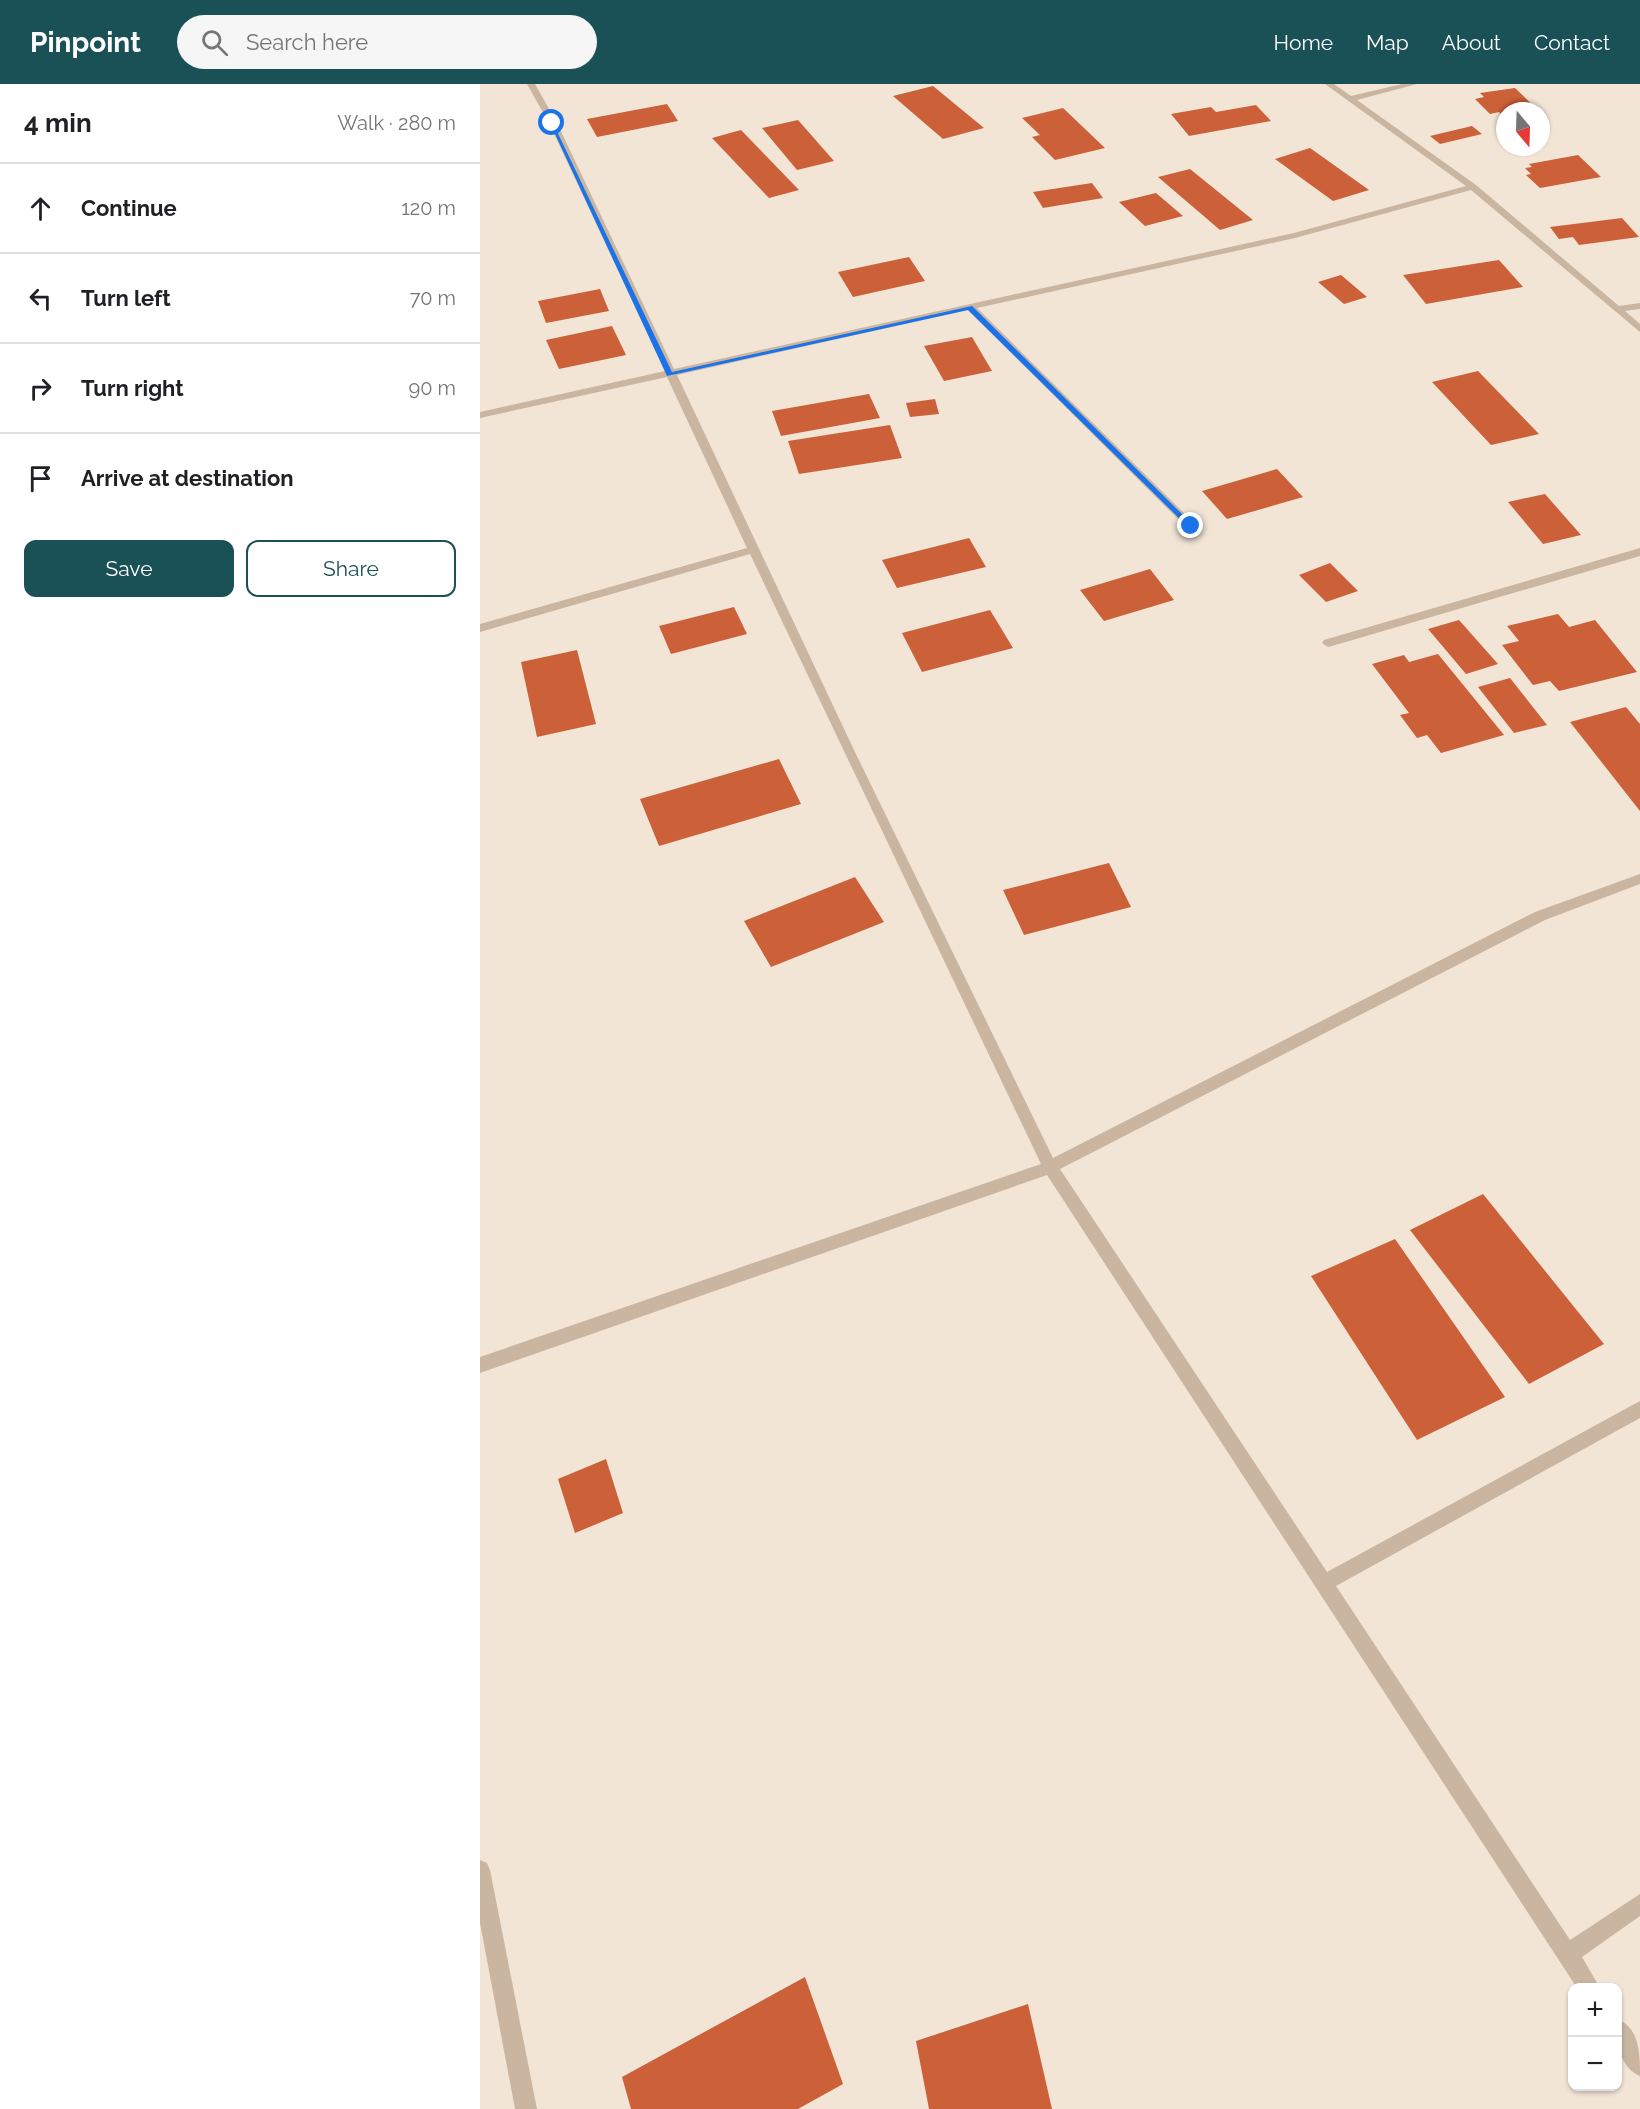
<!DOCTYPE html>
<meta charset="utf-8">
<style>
:root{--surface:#fff;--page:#f6f6f6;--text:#202124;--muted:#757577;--line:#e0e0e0;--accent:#195157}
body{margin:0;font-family:Raleway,sans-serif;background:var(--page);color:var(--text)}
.controls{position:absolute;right:18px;bottom:18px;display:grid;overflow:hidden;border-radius:12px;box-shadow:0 2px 4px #0004}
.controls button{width:54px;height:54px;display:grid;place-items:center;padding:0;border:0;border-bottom:2px solid var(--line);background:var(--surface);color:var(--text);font:30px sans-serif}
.compass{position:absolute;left:1016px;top:18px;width:54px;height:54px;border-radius:50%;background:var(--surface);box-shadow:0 2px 4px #0004;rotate:161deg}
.stop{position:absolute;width:18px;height:18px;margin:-14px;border:4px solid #1a73e8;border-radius:50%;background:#fff}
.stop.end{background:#1a73e8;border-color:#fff;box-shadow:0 2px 6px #0008}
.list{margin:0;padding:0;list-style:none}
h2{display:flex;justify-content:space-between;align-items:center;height:78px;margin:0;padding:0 24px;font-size:26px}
h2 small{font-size:20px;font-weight:400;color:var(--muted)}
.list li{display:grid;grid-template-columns:39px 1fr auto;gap:18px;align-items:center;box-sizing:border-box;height:90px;padding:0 24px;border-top:2px solid var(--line)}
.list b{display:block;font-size:22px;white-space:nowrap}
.list em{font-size:20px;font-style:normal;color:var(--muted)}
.actions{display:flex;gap:12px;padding:18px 24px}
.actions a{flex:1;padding:14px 0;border:2px solid var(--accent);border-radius:12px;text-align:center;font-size:21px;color:var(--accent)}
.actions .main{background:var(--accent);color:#fff}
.icon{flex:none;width:33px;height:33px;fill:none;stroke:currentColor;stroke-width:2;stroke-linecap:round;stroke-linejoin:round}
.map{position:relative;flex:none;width:1160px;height:2025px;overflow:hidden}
header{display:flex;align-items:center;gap:36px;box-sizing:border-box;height:84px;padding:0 30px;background:var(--accent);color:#fff}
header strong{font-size:28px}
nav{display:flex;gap:33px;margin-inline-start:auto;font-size:21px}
.search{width:420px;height:54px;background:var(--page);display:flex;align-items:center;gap:15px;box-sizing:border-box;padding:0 21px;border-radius:33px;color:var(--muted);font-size:22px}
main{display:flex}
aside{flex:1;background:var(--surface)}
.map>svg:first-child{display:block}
.building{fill:#cc6139}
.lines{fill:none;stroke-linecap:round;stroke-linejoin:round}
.minor{fill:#cab5a1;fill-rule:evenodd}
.route{fill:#1a73e8}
</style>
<header>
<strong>Pinpoint</strong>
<div class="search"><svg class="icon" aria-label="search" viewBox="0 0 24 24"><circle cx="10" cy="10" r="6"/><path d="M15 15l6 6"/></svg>Search here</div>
<nav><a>Home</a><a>Map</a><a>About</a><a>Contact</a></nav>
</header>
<main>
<aside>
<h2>4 min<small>Walk · 280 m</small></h2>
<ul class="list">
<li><svg class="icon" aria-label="ahead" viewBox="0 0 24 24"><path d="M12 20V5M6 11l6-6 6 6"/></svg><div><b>Continue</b></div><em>120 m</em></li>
<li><svg class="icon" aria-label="left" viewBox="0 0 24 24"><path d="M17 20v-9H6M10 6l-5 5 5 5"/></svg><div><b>Turn left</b></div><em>70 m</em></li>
<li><svg class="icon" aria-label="right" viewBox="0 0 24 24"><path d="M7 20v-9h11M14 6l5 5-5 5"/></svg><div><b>Turn right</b></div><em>90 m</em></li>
<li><svg class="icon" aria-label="arrive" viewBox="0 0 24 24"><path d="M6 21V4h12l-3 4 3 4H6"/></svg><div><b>Arrive at destination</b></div></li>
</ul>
<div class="actions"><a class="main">Save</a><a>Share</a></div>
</aside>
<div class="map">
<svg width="1160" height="2025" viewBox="0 0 1160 2025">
<rect width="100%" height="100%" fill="#f2e5d6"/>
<!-- building -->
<g class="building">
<polygon points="453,2 504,44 463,55 413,12"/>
<polygon points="1035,4 1059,27 1025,27 1025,34 1019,28 1010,30 995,15 1004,13 1000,9"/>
<polygon points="187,20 198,37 117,53 107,35"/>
<polygon points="776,21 791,37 709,52 691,30 731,23 736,28"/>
<polygon points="583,24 625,64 575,76 552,53 560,51 542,34"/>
<polygon points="318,36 354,77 317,86 282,44"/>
<polygon points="992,42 1002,50 960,60 950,52"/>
<polygon points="261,46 319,106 289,114 232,54"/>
<polygon points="830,64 889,106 853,117 795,75"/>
<polygon points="1098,71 1121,93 1060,104 1046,91 1051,90 1045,84 1052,83 1049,80"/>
<polygon points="710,85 773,136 740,146 678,93"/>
<polygon points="612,99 623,114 563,124 553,108"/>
<polygon points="676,109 703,132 665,142 639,118"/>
<polygon points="1142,134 1159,153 1099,161 1093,153 1079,155 1070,143"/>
<polygon points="429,173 445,197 373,213 358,188"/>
<polygon points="1019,176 1043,203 946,220 923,191"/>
<polygon points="861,191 887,213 864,220 838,198"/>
<polygon points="120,205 129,227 66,239 58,217"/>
<polygon points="132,242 146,271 79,285 66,256"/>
<polygon points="492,253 512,287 464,297 444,262"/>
<polygon points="998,287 1059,350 1011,361 952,298"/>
<polygon points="389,310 400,334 301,352 292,327"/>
<polygon points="455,315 459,330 430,333 426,319"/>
<polygon points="410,341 422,374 319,390 308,357"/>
<polygon points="797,385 823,413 747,435 722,407"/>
<polygon points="1065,410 1101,451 1063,460 1028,418"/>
<polygon points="489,454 506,483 417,504 402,476"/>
<polygon points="850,479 878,507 846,518 819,491"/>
<polygon points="670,485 694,516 624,537 600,506"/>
<polygon points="254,523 267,550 191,570 179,542"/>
<polygon points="510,526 533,564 442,588 422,549"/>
<polygon points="1078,530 1089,543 1115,536 1157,588 1079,607 1070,597 1053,601 1022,561 1039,557 1027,542"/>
<polygon points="979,536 1018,580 986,590 948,545"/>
<polygon points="97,566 116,640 57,653 41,578"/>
<polygon points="958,570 1024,651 961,669 947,651 937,654 920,631 929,629 892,580 924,571 929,578"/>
<polygon points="1030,594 1067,641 1034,649 998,603"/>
<polygon points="1146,623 1160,640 1160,727 1090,638"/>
<polygon points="299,675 321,720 179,762 160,715"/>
<polygon points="629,779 651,823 544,851 523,806"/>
<polygon points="375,793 404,838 291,883 264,837"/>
<polygon points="1003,1110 1124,1260 1049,1300 930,1146"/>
<polygon points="915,1155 1025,1313 937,1356 831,1192"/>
<polygon points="126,1375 143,1429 95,1449 78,1395"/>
<polygon points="325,1893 363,2000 318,2025 151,2025 142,1993"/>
<polygon points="548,1920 572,2025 449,2025 436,1957"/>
</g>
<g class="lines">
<!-- minor -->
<g class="minor">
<polygon points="47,0 55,0 77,39 194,285 814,149 986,102 845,0 854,0 871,12 922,0 937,0 877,16 996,101 1139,222 1160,219 1160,225 1145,227 1160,240 1160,248 991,106 815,154 497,224 715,440 715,444 707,444 488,226 197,291 374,666 573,1074 1055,828 1160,790 1160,800 1065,836 580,1085 847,1488 1160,1317 1160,1334 856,1502 1090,1856 1160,1810 1160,1832 1102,1873 1120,1904 1097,1904 567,1091 0,1289 0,1273 561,1080 270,470 0,548 0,540 267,464 187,293 0,334 0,328 185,287 69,39"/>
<polygon points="1160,464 1160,472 852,562 848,563 842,559 844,556"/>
<polygon points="0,1776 7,1779 10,1786 57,2025 35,2025 0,1839"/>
<path d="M1138,1935C1160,1945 1160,1971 1160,1992C1138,1983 1136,1955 1138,1935Z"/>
</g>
</g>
<!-- route -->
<polygon class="route" points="72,37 192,288 492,222 714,442 708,443 488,226 187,292 70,39"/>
</svg>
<div class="controls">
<button>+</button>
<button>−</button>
</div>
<svg class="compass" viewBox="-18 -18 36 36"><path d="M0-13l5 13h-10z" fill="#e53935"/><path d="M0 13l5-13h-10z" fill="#757577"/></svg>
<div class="stop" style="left:72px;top:39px"></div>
<div class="stop end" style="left:711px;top:442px"></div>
</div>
</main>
